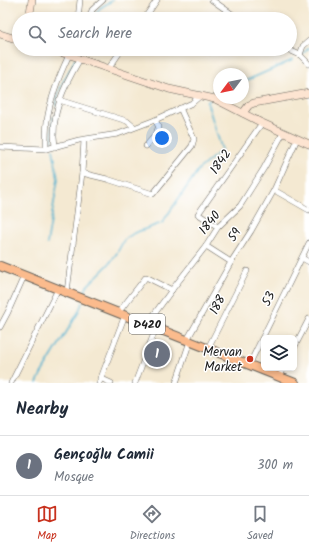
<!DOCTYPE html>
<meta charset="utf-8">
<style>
:root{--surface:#fff;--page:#f2f2f3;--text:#1f2937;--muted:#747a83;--line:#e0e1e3;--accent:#c8321e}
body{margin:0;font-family:Kalam,sans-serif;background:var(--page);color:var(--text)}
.controls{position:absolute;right:12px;bottom:12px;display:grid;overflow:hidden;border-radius:6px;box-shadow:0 2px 6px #0003}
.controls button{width:36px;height:36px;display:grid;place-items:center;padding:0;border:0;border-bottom:1px solid var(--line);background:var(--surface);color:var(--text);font:20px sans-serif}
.compass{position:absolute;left:213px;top:68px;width:36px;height:36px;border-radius:50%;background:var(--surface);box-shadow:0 2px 6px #0003;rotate:238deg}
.you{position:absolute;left:162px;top:138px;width:14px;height:14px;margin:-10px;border:3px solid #fff;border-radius:50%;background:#1a73e8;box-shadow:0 0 0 6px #1a73e833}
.badge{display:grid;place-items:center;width:26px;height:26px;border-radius:50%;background:var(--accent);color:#fff;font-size:13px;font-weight:700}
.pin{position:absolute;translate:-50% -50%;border:2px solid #fff;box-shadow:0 1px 4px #0006}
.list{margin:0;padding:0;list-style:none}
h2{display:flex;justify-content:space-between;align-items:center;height:52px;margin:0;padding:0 16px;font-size:17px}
h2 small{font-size:13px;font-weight:400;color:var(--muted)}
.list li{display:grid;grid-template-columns:26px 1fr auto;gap:12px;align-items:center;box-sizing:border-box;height:60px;padding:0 16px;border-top:1px solid var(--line)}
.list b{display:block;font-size:15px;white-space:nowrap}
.list p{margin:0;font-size:13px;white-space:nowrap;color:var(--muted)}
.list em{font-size:13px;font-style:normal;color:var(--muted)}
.icon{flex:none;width:22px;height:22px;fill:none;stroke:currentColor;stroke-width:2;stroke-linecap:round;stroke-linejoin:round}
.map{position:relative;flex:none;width:309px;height:383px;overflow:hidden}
.search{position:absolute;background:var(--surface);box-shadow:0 2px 6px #0003;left:12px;right:12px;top:12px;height:44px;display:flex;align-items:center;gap:10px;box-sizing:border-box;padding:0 14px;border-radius:22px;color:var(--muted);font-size:15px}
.sheet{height:112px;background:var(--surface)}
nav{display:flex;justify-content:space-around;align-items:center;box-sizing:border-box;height:56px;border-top:1px solid var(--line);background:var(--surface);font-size:11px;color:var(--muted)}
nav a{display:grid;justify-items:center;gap:2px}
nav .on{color:var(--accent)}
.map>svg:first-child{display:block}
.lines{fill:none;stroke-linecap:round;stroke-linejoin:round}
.stream{stroke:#52b2d0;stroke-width:1.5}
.street-casing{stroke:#68645c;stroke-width:6}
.secondary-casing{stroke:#68645c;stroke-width:8}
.primary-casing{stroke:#68645c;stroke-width:10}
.street{stroke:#fff;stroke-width:5}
.secondary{stroke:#fde4d1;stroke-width:7}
.primary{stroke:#fbbb8d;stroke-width:8}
.poi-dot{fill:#c8321e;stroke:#fff;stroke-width:1.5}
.labels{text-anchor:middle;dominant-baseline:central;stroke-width:3;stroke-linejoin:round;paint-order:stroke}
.shield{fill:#fff;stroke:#606060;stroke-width:1}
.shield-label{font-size:12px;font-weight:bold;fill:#1c1c1c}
.street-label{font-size:13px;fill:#1c1c1c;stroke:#fff}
.poi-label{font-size:13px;fill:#1c1c1c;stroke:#fff;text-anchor:end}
</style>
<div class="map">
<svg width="309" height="383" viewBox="0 0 309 383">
<rect width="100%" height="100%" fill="#fff"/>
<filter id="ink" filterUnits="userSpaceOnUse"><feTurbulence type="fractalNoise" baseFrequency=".025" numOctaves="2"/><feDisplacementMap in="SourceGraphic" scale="8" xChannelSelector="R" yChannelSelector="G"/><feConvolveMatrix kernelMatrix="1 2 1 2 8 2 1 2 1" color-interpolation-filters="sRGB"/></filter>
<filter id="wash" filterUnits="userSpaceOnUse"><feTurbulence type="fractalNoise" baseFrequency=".012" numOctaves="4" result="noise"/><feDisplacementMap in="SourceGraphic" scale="16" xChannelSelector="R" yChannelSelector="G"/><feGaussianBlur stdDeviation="0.9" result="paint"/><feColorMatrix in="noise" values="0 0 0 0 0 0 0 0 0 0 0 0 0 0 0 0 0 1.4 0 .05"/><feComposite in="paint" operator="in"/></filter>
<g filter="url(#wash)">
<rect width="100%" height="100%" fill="#f4e9d2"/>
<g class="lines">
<!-- stream -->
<g class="stream">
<polyline points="92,19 100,8 113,0"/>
<polyline points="78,55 79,49"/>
<polyline points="301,55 309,48"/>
<polyline points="243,82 293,60"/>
<polyline points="214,96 219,92"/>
<polyline points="56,106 58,94 63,82 76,58"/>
<polyline points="52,143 53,117"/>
<polyline points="47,244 58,179 53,149"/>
<polyline points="84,295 87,286 109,264 117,253 124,240 134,233 162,223 199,169 222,150 207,102 210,100"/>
<polyline points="37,383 41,374 78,313 82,303"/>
</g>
</g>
</g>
<g filter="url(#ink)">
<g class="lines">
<defs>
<g id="street">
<polyline points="212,0 239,19"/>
<polyline points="78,19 80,0"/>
<polyline points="89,19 92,10 103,0"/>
<polyline points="144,19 157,0"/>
<polyline points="287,49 300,55 309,64"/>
<polyline points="210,52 212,49"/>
<polyline points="300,55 303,46 309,41"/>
<polyline points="73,56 75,49"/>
<polyline points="109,68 122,49"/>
<polyline points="59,100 127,121 134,127"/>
<polyline points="146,146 153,138 159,127 155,120"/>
<polyline points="0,147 46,149 79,140 118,134 155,120 192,103 200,96"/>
<path d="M55,147C50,114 64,86 80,59L77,58"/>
<path d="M46,149C46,140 46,130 47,121C50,98 59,76 69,55"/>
<polyline points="82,173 107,179 153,194 192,146 194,139 180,108"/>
<polyline points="274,190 309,210"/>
<polyline points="218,227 198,214 262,123"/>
<polyline points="206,246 231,262"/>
<polyline points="302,258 309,262"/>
<polyline points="67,292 82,173 84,140"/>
<polyline points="118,313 146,277 172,290"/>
<polyline points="147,324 174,287 206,246 218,227 240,206 264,168 283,133"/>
<polyline points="0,327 8,312 24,276"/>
<polyline points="187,340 231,262 251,231 274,190 297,139"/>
<polyline points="208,348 247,271"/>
<polyline points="294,348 309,319"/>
<polyline points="249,365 309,243"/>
<polyline points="279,377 283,368"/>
<polyline points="100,378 111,383"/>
<polyline points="11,383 58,289"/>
<polyline points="99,383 125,315"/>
<polyline points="135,383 156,328"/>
<polyline points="176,383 190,341"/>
</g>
<g id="secondary">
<polyline points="29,19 32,0"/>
<polyline points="0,34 19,40"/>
<polyline points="49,49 76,57"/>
<polyline points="80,59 169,89 215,99 262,123 309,144"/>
<polyline points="243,113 249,105 254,103 309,93"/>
</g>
<polyline id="primary" points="0,266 295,383"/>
</defs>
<!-- street casing -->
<use href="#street" class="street-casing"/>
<!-- secondary casing -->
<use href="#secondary" class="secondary-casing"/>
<!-- primary casing -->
<use href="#primary" class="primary-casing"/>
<!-- street -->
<use href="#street" class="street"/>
<!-- secondary -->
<use href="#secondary" class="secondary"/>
<!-- primary -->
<use href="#primary" class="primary"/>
</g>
</g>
<!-- markers -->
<circle class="poi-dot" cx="250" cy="359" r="4"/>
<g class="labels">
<!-- shield labels -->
<rect class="shield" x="129" y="314" width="36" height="20" rx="3"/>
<g class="shield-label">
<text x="147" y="324">D420</text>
</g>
<!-- street labels -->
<g class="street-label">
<text transform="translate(221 162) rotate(-55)">1842</text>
<text transform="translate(210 223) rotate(-51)">1840</text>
<text transform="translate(235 235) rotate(-57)">59</text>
<text transform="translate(269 299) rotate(-64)">53</text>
<text transform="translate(218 305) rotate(-63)">188</text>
</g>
<!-- poi labels -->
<g class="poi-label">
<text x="242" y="352">Mervan<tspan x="242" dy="15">Market</tspan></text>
</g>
</g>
</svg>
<div class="controls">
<button><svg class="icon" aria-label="layers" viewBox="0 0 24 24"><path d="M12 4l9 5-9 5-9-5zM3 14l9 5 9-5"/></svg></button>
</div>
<svg class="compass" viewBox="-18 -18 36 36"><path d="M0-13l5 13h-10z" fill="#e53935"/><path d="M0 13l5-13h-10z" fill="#747a83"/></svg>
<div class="you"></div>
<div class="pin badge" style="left:157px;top:354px;background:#6b7280">1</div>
<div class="search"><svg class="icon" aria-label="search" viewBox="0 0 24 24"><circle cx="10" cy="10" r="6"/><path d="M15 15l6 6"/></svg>Search here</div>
</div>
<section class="sheet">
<h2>Nearby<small></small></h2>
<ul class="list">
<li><span class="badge" style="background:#6b7280">1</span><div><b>Gençoğlu Camii</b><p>Mosque</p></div><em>300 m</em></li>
</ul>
</section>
<nav>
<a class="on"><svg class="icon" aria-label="map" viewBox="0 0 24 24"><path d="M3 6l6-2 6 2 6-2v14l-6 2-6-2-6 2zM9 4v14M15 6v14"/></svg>Map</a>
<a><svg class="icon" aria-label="directions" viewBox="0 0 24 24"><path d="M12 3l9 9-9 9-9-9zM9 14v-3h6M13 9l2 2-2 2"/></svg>Directions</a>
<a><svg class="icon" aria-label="saved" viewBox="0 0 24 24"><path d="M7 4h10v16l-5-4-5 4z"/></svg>Saved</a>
</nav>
